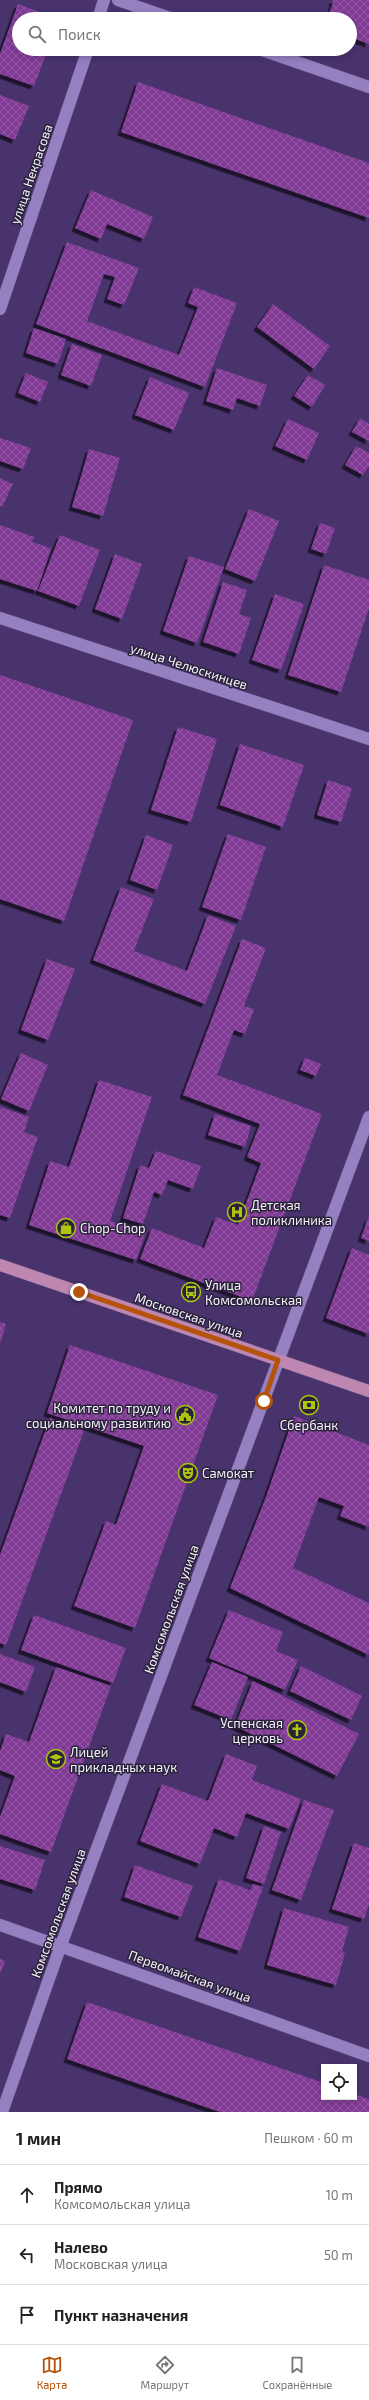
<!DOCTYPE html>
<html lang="ru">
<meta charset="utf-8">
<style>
:root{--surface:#fff;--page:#f6f6f6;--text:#222;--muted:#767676;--line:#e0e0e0;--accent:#b45309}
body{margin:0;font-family:"Exo 2",sans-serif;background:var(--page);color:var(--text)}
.controls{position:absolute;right:12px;bottom:12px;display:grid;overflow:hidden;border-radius:0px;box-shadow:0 2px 6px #0003}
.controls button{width:36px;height:36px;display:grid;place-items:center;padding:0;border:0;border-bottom:1px solid var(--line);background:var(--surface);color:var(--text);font:20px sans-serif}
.stop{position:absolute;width:12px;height:12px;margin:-9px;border:3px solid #b45309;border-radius:50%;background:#fff}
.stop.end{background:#b45309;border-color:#fff;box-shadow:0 1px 4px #0008}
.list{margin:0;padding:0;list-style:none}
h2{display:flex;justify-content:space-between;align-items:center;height:52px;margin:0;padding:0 16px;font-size:17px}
h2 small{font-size:13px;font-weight:400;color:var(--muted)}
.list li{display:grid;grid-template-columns:26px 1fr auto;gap:12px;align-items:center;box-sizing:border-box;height:60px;padding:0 16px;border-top:1px solid var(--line)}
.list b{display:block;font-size:15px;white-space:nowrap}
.list p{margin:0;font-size:13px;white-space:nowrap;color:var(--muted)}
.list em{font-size:13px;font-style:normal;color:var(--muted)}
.icon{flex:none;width:22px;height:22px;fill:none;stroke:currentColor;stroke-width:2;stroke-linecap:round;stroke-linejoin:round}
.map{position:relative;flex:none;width:369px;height:2112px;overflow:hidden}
.search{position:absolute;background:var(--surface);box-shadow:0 2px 6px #0003;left:12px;right:12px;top:12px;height:44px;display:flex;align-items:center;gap:10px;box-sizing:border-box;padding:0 14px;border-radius:22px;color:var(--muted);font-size:15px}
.sheet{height:232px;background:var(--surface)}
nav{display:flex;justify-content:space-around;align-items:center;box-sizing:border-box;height:56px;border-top:1px solid var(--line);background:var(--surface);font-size:11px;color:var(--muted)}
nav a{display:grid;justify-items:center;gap:2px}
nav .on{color:var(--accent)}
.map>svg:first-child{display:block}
.building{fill:url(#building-cross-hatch);filter:url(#shadow)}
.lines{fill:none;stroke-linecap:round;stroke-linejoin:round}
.minor-casing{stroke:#5b4875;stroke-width:13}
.major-casing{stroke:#5b4875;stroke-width:13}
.minor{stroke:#9580c2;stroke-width:12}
.major{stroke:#be87b1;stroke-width:12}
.route{stroke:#b45309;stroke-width:5}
.labels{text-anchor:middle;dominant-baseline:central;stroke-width:3;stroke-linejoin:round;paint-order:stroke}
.street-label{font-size:13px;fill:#f5f3fa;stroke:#2b223c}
.poi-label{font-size:13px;fill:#f5f3fa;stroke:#2b223c;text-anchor:start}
</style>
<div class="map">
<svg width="369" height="2112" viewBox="0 0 369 2112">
<defs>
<pattern id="building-cross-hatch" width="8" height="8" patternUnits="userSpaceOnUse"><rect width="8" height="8" fill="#813b95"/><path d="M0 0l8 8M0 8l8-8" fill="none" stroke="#9358a5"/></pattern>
<filter id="shadow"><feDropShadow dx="-3.5" dy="3.5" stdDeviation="0" flood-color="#0009"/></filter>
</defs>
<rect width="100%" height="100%" fill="#48336d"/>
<!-- building -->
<g class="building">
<polygon points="332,0 369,0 369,44 350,37 350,19 327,19 333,3"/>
<polygon points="18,4 58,19 19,19 19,49 48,49 34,86 0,74 0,54"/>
<polygon points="138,82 369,163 369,218 121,132"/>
<polygon points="0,95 29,106 15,140 0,134"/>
<polygon points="91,190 153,217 144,239 107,224 101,239 75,228"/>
<polygon points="67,242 139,268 124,305 107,299 115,277 104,274 87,321 179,355 198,307 188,303 194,287 237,303 205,387 36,324"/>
<polygon points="273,304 330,346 314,369 257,327"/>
<polygon points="34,328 66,339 58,364 26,353"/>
<polygon points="72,344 102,355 91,386 61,375"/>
<polygon points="217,368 267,385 260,406 237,398 233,410 206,401"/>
<polygon points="26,373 48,382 40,402 18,393"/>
<polygon points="308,375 325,385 312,407 294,396"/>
<polygon points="150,377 189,393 174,430 135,415"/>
<polygon points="360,418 369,424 369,441 352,432"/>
<polygon points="288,419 319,433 307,460 275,446"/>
<polygon points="0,438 31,448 23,469 0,461"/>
<polygon points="356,446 369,453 369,466 363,475 345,465"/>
<polygon points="89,449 120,458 103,516 72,507"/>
<polygon points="0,478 13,484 2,507 0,506"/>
<polygon points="249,509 279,521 255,581 225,569"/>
<polygon points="320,523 335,528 326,554 311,549"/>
<polygon points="0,525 34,537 32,542 51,548 37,591 0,579"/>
<polygon points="60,535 100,550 79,606 38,591"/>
<polygon points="115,554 142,564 122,619 95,609"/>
<polygon points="189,556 224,567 197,643 163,631"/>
<polygon points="324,565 369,580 369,608 341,692 288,675"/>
<polygon points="223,582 247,590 239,614 251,618 239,654 203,642"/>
<polygon points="275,594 304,604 281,670 252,660"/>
<polygon points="0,675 133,720 64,921 0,899"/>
<polygon points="178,727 217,739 191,822 151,810"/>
<polygon points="240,744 304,765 283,827 220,805"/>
<polygon points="328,780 352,788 341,822 317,815"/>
<polygon points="228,834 266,847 241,920 202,907"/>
<polygon points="146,835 173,845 157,890 130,880"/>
<polygon points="121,887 154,899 134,951 187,971 208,915 236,926 205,1004 93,960"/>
<polygon points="242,939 266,948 244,1006 254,1009 245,1034 234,1030 217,1075 322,1114 252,1301 140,1259 152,1228 204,1248 216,1217 238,1225 261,1163 247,1157 260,1124 183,1095"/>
<polygon points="47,959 75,969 48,1040 21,1030"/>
<polygon points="21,1053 48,1065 29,1111 1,1099"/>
<polygon points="305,1058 321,1064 316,1076 300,1070"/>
<polygon points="99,1080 152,1097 110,1221 146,1232 136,1260 29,1225 50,1161 69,1167"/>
<polygon points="0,1107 29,1117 24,1132 38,1137 10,1218 0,1215"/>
<polygon points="215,1114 251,1126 245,1147 208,1135"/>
<polygon points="156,1151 201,1166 193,1189 168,1180 162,1195 154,1192 143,1224 123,1218 140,1165 149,1168"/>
<polygon points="369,1216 369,1241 361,1238"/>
<polygon points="352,1248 369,1255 369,1334 326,1318"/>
<polygon points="0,1322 6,1324 0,1344"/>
<polygon points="70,1345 218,1395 135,1628 74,1606 106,1521 116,1525 144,1446 47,1413"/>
<polygon points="294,1416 369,1445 369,1527 340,1516 344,1506 319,1497 293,1568 369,1603 369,1655 230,1588 266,1497"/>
<polygon points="50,1418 84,1431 6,1645 0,1643 0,1555"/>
<polygon points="229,1610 283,1632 276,1651 298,1660 285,1690 209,1658"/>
<polygon points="34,1615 126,1648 113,1683 21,1650"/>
<polygon points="0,1654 35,1667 26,1692 0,1682"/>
<polygon points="212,1662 248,1677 231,1720 194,1705"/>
<polygon points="301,1666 362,1696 351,1720 290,1691"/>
<polygon points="56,1667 111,1686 51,1852 0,1834 0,1817 15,1776 0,1770 0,1751 6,1734 29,1742"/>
<polygon points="253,1681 359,1734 337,1776 235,1726"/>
<polygon points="226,1754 257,1766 252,1780 301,1799 289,1829 246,1813 237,1837 214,1828 200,1864 140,1841 162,1784 208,1801"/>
<polygon points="304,1800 334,1810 301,1900 272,1890"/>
<polygon points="264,1826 281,1832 264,1884 246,1878"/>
<polygon points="354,1843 369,1848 369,1904 364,1919 332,1909"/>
<polygon points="0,1846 45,1860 35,1890 0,1879"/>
<polygon points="135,1865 193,1886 181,1917 124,1897"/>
<polygon points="219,1879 250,1890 253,1884 263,1887 240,1951 198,1937"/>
<polygon points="284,1908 349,1927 342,1952 345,1953 336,1985 267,1965"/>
<polygon points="0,1959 5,1961 0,1974"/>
<polygon points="87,2002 324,2083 324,2097 354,2097 354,2094 369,2099 369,2112 220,2112 67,2059"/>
</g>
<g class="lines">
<defs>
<g id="minor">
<polyline points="118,0 173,19"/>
<polyline points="98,19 104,0"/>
<polyline points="259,49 369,87"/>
<polyline points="0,309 88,49"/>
<polyline points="0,618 369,739"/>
<polyline points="0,1925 369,2056"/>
<polyline points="2,2112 61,1945 369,1117"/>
</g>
<polyline id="major" points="0,1265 369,1391"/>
</defs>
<!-- minor casing -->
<use href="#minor" class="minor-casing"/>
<!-- major casing -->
<use href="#major" class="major-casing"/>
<!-- minor -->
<use href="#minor" class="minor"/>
<!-- major -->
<use href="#major" class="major"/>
</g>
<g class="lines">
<!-- route -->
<polyline class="route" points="79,1292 278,1360 264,1401"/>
</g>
<!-- icons -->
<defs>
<symbol id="hospital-ring" viewBox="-11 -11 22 22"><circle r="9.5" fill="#2b223c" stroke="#adc60d" stroke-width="1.5"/><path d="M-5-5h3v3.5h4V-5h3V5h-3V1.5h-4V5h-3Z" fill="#adc60d"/></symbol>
<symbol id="shop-ring" viewBox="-11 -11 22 22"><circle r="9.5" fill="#2b223c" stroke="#adc60d" stroke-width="1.5"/><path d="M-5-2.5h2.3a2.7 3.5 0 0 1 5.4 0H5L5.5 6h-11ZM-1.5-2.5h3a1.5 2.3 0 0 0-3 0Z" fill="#adc60d"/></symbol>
<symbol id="bus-ring" viewBox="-11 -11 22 22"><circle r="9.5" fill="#2b223c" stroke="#adc60d" stroke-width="1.5"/><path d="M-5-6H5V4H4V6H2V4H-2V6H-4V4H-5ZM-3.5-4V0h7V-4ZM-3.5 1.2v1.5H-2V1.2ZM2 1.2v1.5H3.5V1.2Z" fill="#adc60d"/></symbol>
<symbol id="bank-ring" viewBox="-11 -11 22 22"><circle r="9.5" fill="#2b223c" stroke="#adc60d" stroke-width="1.5"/><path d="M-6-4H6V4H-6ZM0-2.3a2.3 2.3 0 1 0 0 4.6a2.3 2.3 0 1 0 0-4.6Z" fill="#adc60d"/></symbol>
<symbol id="civic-ring" viewBox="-11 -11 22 22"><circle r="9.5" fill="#2b223c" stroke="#adc60d" stroke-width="1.5"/><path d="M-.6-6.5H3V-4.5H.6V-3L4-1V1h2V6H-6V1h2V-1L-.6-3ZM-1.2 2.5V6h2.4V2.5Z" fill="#adc60d"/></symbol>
<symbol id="theatre-ring" viewBox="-11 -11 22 22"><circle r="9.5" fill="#2b223c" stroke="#adc60d" stroke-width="1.5"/><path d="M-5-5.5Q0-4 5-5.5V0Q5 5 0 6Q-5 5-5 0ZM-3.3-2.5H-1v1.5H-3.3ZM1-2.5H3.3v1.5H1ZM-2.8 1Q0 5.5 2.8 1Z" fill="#adc60d"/></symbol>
<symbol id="church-ring" viewBox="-11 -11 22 22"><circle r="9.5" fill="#2b223c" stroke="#adc60d" stroke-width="1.5"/><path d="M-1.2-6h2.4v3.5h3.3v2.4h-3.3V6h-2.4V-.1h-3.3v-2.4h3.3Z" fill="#adc60d"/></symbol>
<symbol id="school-ring" viewBox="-11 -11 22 22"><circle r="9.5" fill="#2b223c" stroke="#adc60d" stroke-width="1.5"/><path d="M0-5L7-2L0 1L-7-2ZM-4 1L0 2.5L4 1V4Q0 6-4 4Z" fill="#adc60d"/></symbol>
</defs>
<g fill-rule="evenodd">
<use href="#hospital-ring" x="226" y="1201" width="22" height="22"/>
<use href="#shop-ring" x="55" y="1217" width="22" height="22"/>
<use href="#bus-ring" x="180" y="1281" width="22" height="22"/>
<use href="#bank-ring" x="298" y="1394" width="22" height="22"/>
<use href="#civic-ring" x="174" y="1404" width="22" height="22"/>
<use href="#theatre-ring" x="177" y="1462" width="22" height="22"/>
<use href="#church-ring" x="286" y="1719" width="22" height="22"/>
<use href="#school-ring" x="45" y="1748" width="22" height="22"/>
</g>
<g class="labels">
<!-- street labels -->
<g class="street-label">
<text transform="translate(31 174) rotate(-71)">улица Некрасова</text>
<text transform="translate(189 666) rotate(18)">улица Челюскинцев</text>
<text transform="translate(189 1315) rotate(19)">Московская улица</text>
<text transform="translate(171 1609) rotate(-70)">Комсомольская улица</text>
<text transform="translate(58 1913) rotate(-70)">Комсомольская улица</text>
<text transform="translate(190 1976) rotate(20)">Первомайская улица</text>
</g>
<!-- poi labels -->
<g class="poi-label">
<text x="251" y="1205">Детская<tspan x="251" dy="15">поликлиника</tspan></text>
<text x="80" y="1228">Chop-Chop</text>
<text x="205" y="1285">Улица<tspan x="205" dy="15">Комсомольская</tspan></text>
<text x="171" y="1408" text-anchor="end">Комитет по труду и<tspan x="171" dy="15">социальному развитию</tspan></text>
<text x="309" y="1425" text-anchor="middle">Сбербанк</text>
<text x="202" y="1473">Самокат</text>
<text x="283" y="1723" text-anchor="end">Успенская<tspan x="283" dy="15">церковь</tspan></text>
<text x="70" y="1752">Лицей<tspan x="70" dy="15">прикладных наук</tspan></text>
</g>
</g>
</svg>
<div class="controls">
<button><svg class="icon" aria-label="locate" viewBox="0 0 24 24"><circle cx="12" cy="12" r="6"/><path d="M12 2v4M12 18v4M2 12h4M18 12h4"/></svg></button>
</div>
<div class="stop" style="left:264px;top:1401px"></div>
<div class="stop end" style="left:79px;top:1292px"></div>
<div class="search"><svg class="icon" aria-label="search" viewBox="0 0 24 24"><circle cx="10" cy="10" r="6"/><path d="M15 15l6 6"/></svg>Поиск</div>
</div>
<section class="sheet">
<h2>1 мин<small>Пешком · 60 m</small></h2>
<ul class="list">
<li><svg class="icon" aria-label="ahead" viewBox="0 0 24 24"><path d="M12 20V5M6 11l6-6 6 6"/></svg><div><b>Прямо</b><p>Комсомольская улица</p></div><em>10 m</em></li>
<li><svg class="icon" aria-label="left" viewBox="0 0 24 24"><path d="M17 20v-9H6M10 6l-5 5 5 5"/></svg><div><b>Налево</b><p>Московская улица</p></div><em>50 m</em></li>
<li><svg class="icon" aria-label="arrive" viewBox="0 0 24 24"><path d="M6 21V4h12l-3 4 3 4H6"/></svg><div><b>Пункт назначения</b></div></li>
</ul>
</section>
<nav>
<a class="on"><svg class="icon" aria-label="map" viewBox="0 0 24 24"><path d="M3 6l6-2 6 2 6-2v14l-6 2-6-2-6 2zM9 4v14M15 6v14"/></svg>Карта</a>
<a><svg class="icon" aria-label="directions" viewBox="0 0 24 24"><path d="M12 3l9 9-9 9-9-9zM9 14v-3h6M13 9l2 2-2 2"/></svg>Маршрут</a>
<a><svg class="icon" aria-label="saved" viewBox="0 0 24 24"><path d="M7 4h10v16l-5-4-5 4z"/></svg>Сохранённые</a>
</nav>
